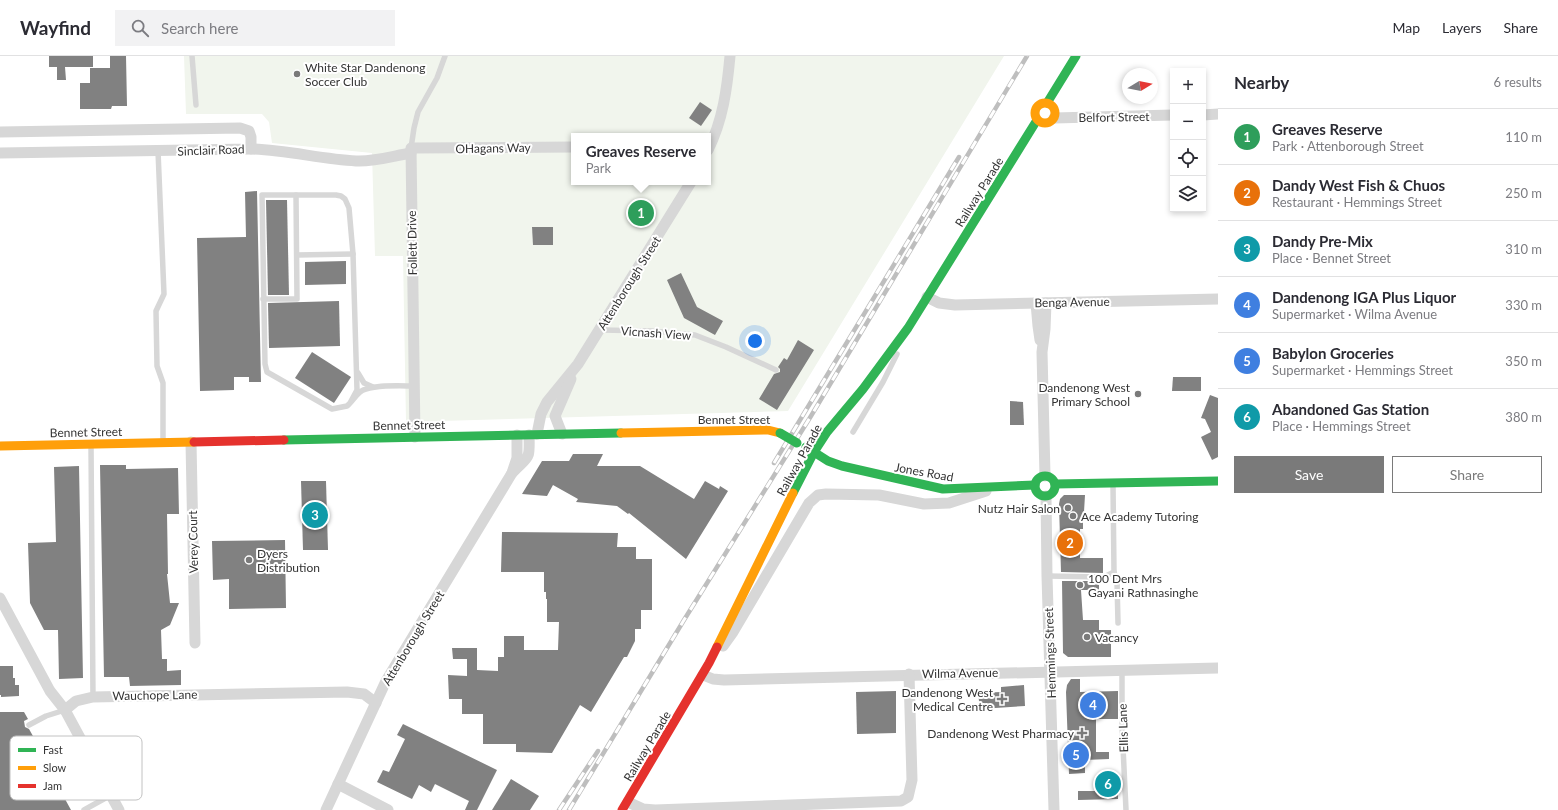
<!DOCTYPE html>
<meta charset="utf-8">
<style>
:root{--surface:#fff;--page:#f2f2f3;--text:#2b2b33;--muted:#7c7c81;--line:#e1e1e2;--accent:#7a7a7a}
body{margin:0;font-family:Lato,sans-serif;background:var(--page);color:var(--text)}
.controls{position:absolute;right:12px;top:12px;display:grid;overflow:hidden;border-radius:0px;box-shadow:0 2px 6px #0003}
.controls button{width:36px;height:36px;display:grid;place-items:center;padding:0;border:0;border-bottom:1px solid var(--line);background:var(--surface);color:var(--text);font:20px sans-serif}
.compass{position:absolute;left:1122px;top:12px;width:36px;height:36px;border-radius:50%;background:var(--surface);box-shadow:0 2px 6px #0003;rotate:80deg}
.you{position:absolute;left:755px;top:285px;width:14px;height:14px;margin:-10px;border:3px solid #fff;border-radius:50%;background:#1a73e8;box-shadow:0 0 0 6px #1a73e833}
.badge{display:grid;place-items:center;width:26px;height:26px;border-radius:50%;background:var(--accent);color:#fff;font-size:13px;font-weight:700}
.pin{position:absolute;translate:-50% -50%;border:2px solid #fff;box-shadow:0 1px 4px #0006}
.popup{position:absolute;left:571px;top:77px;width:140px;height:52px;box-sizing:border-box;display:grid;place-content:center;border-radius:0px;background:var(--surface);filter:drop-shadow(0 1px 3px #0005);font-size:13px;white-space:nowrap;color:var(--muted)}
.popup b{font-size:15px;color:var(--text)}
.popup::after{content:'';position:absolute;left:50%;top:100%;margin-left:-8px;border:8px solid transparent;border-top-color:var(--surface)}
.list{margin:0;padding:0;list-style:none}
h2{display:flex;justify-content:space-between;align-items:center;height:52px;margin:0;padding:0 16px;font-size:17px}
h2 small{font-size:13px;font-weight:400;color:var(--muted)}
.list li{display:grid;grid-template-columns:26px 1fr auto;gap:12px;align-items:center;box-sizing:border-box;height:56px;padding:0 16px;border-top:1px solid var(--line)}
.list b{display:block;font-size:15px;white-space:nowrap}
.list p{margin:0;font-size:13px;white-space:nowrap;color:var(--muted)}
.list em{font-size:13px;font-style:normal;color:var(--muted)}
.actions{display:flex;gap:8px;padding:12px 16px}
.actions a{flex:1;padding:9px 0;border:1px solid var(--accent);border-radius:0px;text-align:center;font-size:14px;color:var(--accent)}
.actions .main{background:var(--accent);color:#fff}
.icon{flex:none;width:22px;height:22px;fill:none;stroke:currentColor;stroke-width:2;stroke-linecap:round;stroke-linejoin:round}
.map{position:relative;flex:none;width:1218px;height:754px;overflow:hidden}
header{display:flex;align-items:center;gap:24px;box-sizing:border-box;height:56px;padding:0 20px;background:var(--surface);border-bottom:1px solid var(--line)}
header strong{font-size:19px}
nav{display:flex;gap:22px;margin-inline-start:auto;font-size:14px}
.search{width:280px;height:36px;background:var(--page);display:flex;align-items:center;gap:10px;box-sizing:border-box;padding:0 14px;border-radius:0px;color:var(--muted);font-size:15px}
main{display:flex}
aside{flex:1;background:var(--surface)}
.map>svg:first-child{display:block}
.green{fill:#f1f5ed;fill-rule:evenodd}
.building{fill:#818181}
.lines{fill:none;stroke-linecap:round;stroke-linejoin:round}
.lane{stroke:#d7d7d7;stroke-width:5.5}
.street{stroke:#d7d7d7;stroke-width:11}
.fast{stroke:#30b455;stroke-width:9}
.slow{stroke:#ff9f0a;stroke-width:9}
.jam{stroke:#e5322d;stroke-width:9}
.rail-casing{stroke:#bebebe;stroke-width:4.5}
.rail{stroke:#fff;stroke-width:3;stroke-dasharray:9;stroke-linecap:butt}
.fast-bridge{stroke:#30b455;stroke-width:9}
.poi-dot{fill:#7a7a7a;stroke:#fff;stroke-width:1.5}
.labels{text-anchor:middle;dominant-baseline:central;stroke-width:4;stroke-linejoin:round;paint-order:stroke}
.poi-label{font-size:12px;fill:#333;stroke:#fff;text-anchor:start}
.street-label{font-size:12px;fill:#333;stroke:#fff}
.key{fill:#fff;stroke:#c2c2c2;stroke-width:1}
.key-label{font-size:11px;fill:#333}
</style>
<header>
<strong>Wayfind</strong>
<div class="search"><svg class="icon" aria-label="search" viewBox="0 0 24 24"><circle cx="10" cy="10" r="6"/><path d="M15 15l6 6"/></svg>Search here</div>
<nav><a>Map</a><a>Layers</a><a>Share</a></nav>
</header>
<main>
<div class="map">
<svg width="1218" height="754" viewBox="0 0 1218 754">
<rect width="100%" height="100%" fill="#fff"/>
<!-- green -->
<path class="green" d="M184,0H1004L788,355L406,366L403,200H375L372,97L272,87L269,66L262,58H186ZM574,80H708V126H574Z"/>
<!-- building -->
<g class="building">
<polygon points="49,0 93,0 93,11 65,11 66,24 57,24 57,11 49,11"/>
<polygon points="110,0 126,0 127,50 112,50 111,53 80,53 80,27 90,27 90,12 110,12"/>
<polygon points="700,46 712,54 701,70 689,62"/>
<polygon points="257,135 261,326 249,326 249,321 234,321 234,334 200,335 197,182 246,181 245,136"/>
<polygon points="266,144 287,144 289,239 268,239"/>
<polygon points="532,171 553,171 553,189 533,189"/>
<polygon points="346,205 346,228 305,229 305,206"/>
<polygon points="681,217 697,251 723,265 715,279 684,262 667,224"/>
<polygon points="339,245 340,290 269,292 268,247"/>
<polygon points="798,284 814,294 777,354 759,343 774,318 780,316 780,313 778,311 784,302 787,304"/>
<polygon points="312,296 351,321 334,347 295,322"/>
<polygon points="1173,321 1201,321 1201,335 1172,335"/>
<polygon points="1210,339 1218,342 1218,401 1212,404 1201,381 1211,376 1205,363 1201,362"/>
<polygon points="1010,345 1023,346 1024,369 1010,369"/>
<polygon points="573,398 603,398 597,410 640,410 694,443 705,425 719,433 720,430 728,435 686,503 629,457 628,458 617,450 576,446 578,443 553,429 547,440 522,438 542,405 569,405"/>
<polygon points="100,409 126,409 126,413 178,412 179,458 167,458 168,518 167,518 170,547 179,547 170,569 161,574 162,603 167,603 167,615 181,614 181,629 130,630 129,621 104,621"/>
<polygon points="79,410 83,622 59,623 58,574 44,574 30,547 28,487 56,486 54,411"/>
<polygon points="301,425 326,425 328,494 303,494"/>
<polygon points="1064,439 1085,439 1084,456 1086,456 1086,464 1083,464 1083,473 1080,473 1080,502 1103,502 1103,517 1061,516 1059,448 1060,443"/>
<polygon points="502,476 618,477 617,491 636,491 636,503 652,503 652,554 641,554 641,573 635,573 635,585 627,601 624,601 591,656 580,649 552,697 516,696 516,688 483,688 483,658 462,658 462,643 449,643 448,619 467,620 467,603 453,603 452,592 477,592 477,614 498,615 498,601 504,601 504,580 524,580 524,594 558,594 559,566 547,566 547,543 546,543 546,536 544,536 544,516 501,516"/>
<polygon points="285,484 286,552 229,553 229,523 213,524 212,485"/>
<polygon points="1062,525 1099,525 1099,534 1081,534 1083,564 1099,564 1099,574 1111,574 1111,601 1068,601 1063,597"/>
<polygon points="0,610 13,610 13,622 15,622 15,629 19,629 19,640 1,641 1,639 0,639"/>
<polygon points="1071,623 1080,623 1080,636 1118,635 1118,663 1096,663 1096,696 1109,696 1109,703 1085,704 1085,717 1069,718 1066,636 1067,629"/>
<polygon points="1024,629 1025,650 980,653 978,637 1001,636 1001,631"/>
<polygon points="896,635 896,677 857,678 856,636"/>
<polygon points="0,656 24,656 28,663 24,665 25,671 29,673 38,689 36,690 71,754 0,754"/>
<polygon points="403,668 497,714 477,754 465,754 469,745 435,728 431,736 419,729 412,743 377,726 383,714 389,716 405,683 397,679"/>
<polygon points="1097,720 1118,720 1118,743 1078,744 1078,735 1098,735"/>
<polygon points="511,723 539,740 530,754 492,754"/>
</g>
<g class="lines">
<!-- lane -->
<g class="lane">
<polyline points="192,0 196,49"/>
<polyline points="411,92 414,72 418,56 437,22 445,0"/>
<polyline points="158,95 164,238 156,255 157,310 163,327 163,384"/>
<polyline points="297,199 353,198"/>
<polyline points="263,243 297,243 296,139"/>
<polyline points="601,274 652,275 695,279 726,291 776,314"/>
<polyline points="358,317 364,327 373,331"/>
<path d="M350,347L357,334L353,198L349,152L345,143L341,140L336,139H262L265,308L267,316L332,353L347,350C352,346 355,340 360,336C370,328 401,330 414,330"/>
<polyline points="853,376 883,326 897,298"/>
<polyline points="91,389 93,641"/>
<polyline points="1114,516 1117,526 1118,567"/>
<polyline points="1047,520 1104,521 1114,516 1113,429"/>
<polyline points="1122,613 1122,670 1126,754"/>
<polyline points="29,669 46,660 65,654"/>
<polyline points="62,730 96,711"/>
<polyline points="84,754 111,739"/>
</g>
<!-- street -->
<g class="street">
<polyline points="1203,59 1218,58"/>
<polyline points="1054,62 1173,59"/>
<polyline points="0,76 240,72 249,75 251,81 251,93 0,97"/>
<path d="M251,93C286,94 321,103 356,105C374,106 393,100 411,97"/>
<path d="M708,94C723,64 727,33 730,0"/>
<polyline points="927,241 939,247 955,249 1218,243"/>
<polyline points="1036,247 1038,270 1040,284"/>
<polyline points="537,378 541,358 547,346 578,308 691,126"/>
<polyline points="562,378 555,360 571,323"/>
<polyline points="415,381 411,92 574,91"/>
<polyline points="191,386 195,587"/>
<path d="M512,417C529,399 530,405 529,379"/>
<polyline points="1045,420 1042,296 1045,273 1046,247"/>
<polyline points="1046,440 1047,520 1054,754"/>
<polyline points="0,542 50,635 65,654 76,645 93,641 347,636 364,638 376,647"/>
<polyline points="723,590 733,576 809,447 818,439 826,438 879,439 924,448 949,447 986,435"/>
<polyline points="703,619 713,623 724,624 1218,612"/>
<polyline points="65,654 119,754"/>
<polyline points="338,728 388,754"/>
<polyline points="628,746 643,753 655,754 901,745 908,741 912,724 909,618"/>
<polyline points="326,754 386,625 512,417 517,402 517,379"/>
</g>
<!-- fast -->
<g class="fast">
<polyline points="1047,47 1076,0"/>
<polyline points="284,384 621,377"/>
<polyline points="806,391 828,405 842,410 943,433 1035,429"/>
<circle cx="1045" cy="430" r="10"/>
<polyline points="1055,428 1218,425"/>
<polyline points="793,437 814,396 827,376 863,333 908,272 1037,64"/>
</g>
<!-- slow -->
<g class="slow">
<circle cx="1045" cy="57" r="10"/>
<polyline points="621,377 768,374 780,377"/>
<polyline points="0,390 194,386"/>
<polyline points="717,591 793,437"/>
</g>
<!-- jam -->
<g class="jam">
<polyline points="194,386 284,384"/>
<polyline points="622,754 709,607 717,591"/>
</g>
<defs>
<g id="rail">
<polyline points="774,407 959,101"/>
<polyline points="559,754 598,695"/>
<polyline points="569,754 684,564 811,360 1027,0"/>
</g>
</defs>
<!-- rail casing -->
<use href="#rail" class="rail-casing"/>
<!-- rail -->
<use href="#rail" class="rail"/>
<!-- fast-bridge -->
<polyline class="fast-bridge" points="780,377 797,387"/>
</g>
<!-- markers -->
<g class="poi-dot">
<circle cx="297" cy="18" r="4"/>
<circle cx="1138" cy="338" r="4"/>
<circle cx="1068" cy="452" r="4"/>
<circle cx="1073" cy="460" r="4"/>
<circle cx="249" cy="504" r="4"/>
<circle cx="1080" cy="529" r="4"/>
<circle cx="1087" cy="581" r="4"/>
<path d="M1000 637h4v4h4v4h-4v4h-4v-4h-4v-4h4z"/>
<path d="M1080 671h4v4h4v4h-4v4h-4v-4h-4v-4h4z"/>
</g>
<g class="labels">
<!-- poi labels -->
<g class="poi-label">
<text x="305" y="11">White Star Dandenong<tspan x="305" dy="14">Soccer Club</tspan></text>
<text x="1130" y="331" text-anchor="end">Dandenong West<tspan x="1130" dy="14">Primary School</tspan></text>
<text x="1060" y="452" text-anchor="end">Nutz Hair Salon</text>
<text x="1081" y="460">Ace Academy Tutoring</text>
<text x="257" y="497">Dyers<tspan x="257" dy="14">Distribution</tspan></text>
<text x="1088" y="522">100 Dent Mrs<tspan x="1088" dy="14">Gayani Rathnasinghe</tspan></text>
<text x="1095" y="581">Vacancy</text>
<text x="993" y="636" text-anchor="end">Dandenong West<tspan x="993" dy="14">Medical Centre</tspan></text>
<text x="1074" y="677" text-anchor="end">Dandenong West Pharmacy</text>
</g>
<!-- street labels -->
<g class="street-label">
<text transform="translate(1114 61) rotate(-1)">Belfort Street</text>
<text transform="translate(493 92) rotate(-1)">OHagans Way</text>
<text transform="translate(211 94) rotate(-2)">Sinclair Road</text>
<text transform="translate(979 136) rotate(-58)">Railway Parade</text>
<text transform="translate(412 187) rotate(-91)">Follett Drive</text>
<text transform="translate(629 227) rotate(-58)">Attenborough Street</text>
<text transform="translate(1072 246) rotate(-1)">Benga Avenue</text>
<text transform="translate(656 277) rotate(4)">Vicnash View</text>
<text x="734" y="363">Bennet Street</text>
<text transform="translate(409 369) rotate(-1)">Bennet Street</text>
<text transform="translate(86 376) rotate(-1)">Bennet Street</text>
<text transform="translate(799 404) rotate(-61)">Railway Parade</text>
<text transform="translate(924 416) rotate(10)">Jones Road</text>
<text transform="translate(193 486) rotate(-91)">Verey Court</text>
<text transform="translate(413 582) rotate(-59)">Attenborough Street</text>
<text transform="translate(1050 597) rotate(-92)">Hemmings Street</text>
<text transform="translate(960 617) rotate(-1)">Wilma Avenue</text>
<text transform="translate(155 639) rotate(-1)">Wauchope Lane</text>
<text transform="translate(1123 672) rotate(-92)">Ellis Lane</text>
<text transform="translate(647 690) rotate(-59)">Railway Parade</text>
</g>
</g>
<!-- legend -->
<rect x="10" y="680" width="132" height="64" rx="6" class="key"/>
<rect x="18" y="692" width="18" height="4" fill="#30b455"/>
<rect x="18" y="710" width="18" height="4" fill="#ff9f0a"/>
<rect x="18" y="728" width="18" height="4" fill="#e5322d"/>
<g class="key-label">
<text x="43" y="698">Fast</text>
<text x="43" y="716">Slow</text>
<text x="43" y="734">Jam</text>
</g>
</svg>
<div class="controls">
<button>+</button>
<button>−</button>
<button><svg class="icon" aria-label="locate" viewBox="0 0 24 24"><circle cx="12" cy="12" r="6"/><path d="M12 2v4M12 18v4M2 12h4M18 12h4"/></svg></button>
<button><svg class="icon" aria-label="layers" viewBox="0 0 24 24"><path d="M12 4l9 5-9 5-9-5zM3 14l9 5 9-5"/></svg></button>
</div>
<svg class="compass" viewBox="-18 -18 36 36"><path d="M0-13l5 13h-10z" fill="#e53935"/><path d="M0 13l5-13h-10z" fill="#7c7c81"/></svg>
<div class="you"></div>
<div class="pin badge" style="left:641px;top:157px;background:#2e9e5b">1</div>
<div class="popup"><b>Greaves Reserve</b>Park</div>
<div class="pin badge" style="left:1070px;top:487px;background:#e8710a">2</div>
<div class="pin badge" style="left:315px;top:459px;background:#0f9aa8">3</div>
<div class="pin badge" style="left:1093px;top:649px;background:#3f7fe0">4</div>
<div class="pin badge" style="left:1076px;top:699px;background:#3f7fe0">5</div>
<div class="pin badge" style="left:1108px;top:728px;background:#0f9aa8">6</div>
</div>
<aside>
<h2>Nearby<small>6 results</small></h2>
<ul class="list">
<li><span class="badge" style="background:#2e9e5b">1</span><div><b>Greaves Reserve</b><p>Park · Attenborough Street</p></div><em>110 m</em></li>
<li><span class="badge" style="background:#e8710a">2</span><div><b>Dandy West Fish &amp; Chuos</b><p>Restaurant · Hemmings Street</p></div><em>250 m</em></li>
<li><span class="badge" style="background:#0f9aa8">3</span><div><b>Dandy Pre-Mix</b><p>Place · Bennet Street</p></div><em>310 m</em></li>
<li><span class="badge" style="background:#3f7fe0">4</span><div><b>Dandenong IGA Plus Liquor</b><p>Supermarket · Wilma Avenue</p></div><em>330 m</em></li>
<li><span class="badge" style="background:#3f7fe0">5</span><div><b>Babylon Groceries</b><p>Supermarket · Hemmings Street</p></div><em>350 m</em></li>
<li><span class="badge" style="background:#0f9aa8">6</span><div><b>Abandoned Gas Station</b><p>Place · Hemmings Street</p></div><em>380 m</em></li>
</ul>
<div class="actions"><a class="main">Save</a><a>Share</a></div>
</aside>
</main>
